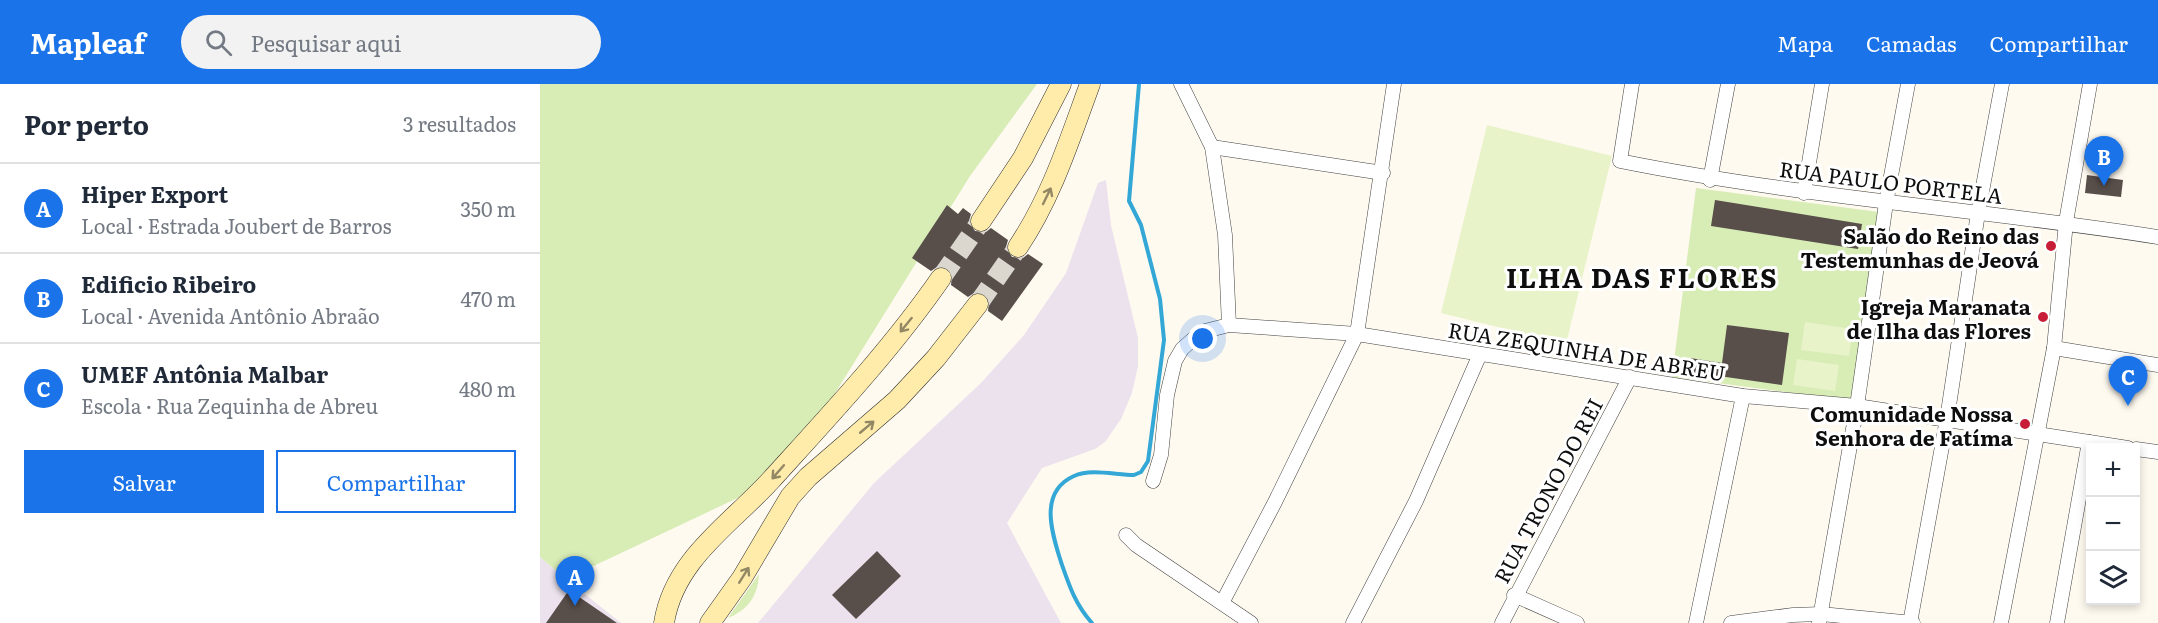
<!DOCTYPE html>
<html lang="pt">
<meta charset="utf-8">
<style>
:root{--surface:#fff;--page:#f2f2f3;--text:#1f2937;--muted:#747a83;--line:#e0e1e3;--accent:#1a73e8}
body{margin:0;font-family:Literata,serif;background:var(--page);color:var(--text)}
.controls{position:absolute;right:18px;bottom:18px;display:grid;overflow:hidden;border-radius:0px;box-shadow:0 3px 9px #0003}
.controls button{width:54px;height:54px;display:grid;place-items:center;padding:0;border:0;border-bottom:2px solid var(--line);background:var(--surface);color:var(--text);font:30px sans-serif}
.you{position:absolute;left:663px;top:255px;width:21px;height:21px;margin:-15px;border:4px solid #fff;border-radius:50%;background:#1a73e8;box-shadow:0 0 0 9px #1a73e833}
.badge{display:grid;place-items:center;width:39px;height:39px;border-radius:50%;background:var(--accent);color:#fff;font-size:20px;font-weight:700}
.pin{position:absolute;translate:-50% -50px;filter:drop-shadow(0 2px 3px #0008)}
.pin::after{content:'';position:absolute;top:32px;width:21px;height:18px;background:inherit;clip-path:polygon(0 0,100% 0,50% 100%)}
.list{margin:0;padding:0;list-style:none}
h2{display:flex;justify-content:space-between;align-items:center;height:78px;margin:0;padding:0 24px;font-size:26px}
h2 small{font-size:20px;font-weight:400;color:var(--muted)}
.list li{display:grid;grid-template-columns:39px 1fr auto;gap:18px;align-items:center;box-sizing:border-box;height:90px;padding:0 24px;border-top:2px solid var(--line)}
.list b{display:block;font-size:22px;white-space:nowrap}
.list p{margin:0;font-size:20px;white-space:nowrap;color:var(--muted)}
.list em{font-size:20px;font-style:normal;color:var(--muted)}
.actions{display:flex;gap:12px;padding:18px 24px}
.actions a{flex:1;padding:14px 0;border:2px solid var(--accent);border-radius:0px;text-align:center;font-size:21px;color:var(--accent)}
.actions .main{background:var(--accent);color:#fff}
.icon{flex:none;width:33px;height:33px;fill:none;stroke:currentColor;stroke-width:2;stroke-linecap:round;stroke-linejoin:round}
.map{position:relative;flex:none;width:1618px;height:539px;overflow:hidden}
header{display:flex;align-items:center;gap:36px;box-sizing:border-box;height:84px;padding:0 30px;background:var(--accent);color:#fff}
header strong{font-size:28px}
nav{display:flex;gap:33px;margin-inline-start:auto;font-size:21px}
.search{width:420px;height:54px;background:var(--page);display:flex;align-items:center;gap:15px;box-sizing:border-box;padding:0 21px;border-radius:33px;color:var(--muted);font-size:22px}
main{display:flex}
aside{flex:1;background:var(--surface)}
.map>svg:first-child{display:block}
.industrial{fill:#ebe2ed}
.green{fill:#d8ecb6}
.pitch{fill:#e9f3c9}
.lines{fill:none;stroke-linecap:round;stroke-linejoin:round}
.stream{stroke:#33a7d6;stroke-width:4}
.building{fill:#584e4a}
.secondary-tunnel{stroke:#dbd7ce;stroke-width:20;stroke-dasharray:20 10;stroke-linecap:butt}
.minor-casing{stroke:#414141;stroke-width:15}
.secondary-casing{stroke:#303030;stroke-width:21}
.minor{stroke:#fff;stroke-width:14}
.secondary{stroke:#ffecab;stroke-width:20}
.oneway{stroke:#938864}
.poi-dot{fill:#c81d38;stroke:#fff;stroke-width:2}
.labels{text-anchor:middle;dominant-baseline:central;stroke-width:6;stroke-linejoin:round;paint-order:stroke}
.street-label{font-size:21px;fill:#0e0e0e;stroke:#fff}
.poi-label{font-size:21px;font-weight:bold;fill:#0e0e0e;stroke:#fff;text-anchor:end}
.district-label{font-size:27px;font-weight:bold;letter-spacing:1.5px;fill:#0e0e0e;stroke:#fff}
</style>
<header>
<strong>Mapleaf</strong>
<div class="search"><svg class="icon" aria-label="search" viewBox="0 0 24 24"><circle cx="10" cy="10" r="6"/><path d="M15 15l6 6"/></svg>Pesquisar aqui</div>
<nav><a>Mapa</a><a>Camadas</a><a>Compartilhar</a></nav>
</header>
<main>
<aside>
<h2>Por perto<small>3 resultados</small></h2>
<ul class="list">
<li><span class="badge">A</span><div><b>Hiper Export</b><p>Local · Estrada Joubert de Barros</p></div><em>350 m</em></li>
<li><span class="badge">B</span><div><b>Edificio Ribeiro</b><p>Local · Avenida Antônio Abraão</p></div><em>470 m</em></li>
<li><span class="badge">C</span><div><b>UMEF Antônia Malbar</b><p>Escola · Rua Zequinha de Abreu</p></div><em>480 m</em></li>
</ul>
<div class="actions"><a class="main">Salvar</a><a>Compartilhar</a></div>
</aside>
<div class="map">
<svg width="1618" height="539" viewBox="0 0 1618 539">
<rect width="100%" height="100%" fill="#fffaf0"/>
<!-- industrial -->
<g class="industrial">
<polygon points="566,96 571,141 598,254 598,282 592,309 581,335 565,358 555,365 502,384 467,439 521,539 218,539 334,399 441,299 484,251 526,189 558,99"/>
<polygon points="0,473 26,495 81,539 0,539"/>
</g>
<!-- green -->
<g class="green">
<polygon points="0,0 497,0 430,92 289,319 223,402 26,495 0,473"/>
<polygon points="1156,104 1339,128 1315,317 1132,293"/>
<path d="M219,490C218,512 208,526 188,534Z"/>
</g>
<!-- pitch -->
<g class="pitch">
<polygon points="947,41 1072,72 1026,260 901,229"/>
<polygon points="1265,238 1313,245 1309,272 1261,266"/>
<polygon points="1257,275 1299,281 1295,307 1253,301"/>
</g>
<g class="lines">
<!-- stream -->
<path class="stream" d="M552,539C535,520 529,501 521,478C512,449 498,408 534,392C551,384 576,391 594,391L601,388L608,377L624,256L620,215L601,141L589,117L599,0"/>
</g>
<!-- building -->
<g class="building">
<polygon points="1547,91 1583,96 1581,113 1545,109"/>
<polygon points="1175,116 1322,140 1318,165 1171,142"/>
<polygon points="407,121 418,130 423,124 431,130 429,137 435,147 446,148 451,144 468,156 466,163 472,173 483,174 488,170 503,180 462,237 448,227 449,216 445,210 434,209 428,213 411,201 412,190 408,184 397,183 391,187 372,174"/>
<polygon points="1187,241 1249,249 1242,301 1165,290 1165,293 1147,291 1150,274 1182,279"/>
<polygon points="337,467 361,492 316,535 292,511"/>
<polygon points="29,506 77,539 6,539"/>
</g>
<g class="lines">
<!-- secondary-tunnel -->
<g class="secondary-tunnel">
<polyline points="401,194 441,137"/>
<polyline points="438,220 478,163"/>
</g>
<defs>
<g id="minor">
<polyline points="641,0 672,63 685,151 689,241"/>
<path d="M1092,0L1080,77C1258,113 1439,125 1618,153"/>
<polyline points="672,63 843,89"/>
<polyline points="1170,96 1188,0"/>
<polyline points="1264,109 1282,0"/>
<polyline points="1514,264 1618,281"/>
<polyline points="1596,365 1618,368"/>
<polyline points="613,397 621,371 627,311 635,277 642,265 661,248 689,241 817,250 1203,312 1317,322 1588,364"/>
<polyline points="586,451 596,461 711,539"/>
<polyline points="974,511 1037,539"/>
<polyline points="682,519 735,418 817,250 854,0"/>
<polyline points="813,539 876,417 940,270"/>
<polyline points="962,539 1090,293"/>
<polyline points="1156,539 1203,312"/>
<polyline points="1191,539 1253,531 1281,530 1373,539"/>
<polyline points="1279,539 1317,322 1346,119 1368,0"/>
<polyline points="1370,539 1407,335 1438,129 1462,0"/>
<polyline points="1461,539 1514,264 1526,138 1550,0"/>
<polyline points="1517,539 1549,358"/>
</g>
<g id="secondary">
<polyline points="441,137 483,74 521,0"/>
<path d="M478,163C512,112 529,57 550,0"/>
<path d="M124,539C134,475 191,440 231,396C290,331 351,266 401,194"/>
<polyline points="170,539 202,494 250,413 268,393 357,316 396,274 438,220"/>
</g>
</defs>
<!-- minor casing -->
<use href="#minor" class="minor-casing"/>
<!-- secondary casing -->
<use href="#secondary" class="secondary-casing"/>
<!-- minor -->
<use href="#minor" class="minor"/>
<!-- secondary -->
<use href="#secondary" class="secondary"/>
</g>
<!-- one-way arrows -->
<defs><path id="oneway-shaft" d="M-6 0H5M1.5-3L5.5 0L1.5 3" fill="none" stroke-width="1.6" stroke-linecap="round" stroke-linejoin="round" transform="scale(1.5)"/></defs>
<g class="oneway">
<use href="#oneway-shaft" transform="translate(507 112) rotate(-64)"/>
<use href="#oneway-shaft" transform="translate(366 241) rotate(129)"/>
<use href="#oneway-shaft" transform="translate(327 343) rotate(-40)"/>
<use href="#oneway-shaft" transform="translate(238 388) rotate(131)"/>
<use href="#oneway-shaft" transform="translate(204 491) rotate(-58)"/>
</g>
<!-- markers -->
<g class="poi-dot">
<circle cx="1511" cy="162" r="6"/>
<circle cx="1503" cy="233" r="6"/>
<circle cx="1485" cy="340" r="6"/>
</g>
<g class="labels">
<!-- street labels -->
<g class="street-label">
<text transform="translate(1351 97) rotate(7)">RUA PAULO PORTELA</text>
<text transform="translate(1047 266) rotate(9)">RUA ZEQUINHA DE ABREU</text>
<text transform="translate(1007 406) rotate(-62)">RUA TRONO DO REI</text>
</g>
<!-- poi labels -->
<g class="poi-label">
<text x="1499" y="150">Salão do Reino das<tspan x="1499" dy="24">Testemunhas de Jeová</tspan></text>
<text x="1491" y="221">Igreja Maranata<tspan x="1491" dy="24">de Ilha das Flores</tspan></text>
<text x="1473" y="328">Comunidade Nossa<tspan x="1473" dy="24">Senhora de Fatíma</tspan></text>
</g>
<!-- district labels -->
<g class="district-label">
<text x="1102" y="192">ILHA DAS FLORES</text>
</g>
</g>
</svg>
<div class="controls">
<button>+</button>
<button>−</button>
<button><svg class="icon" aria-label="layers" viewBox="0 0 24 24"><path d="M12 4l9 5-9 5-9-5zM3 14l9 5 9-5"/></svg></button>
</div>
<div class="you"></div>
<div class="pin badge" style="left:35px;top:522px">A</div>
<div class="pin badge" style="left:1564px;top:102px">B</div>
<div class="pin badge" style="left:1588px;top:322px">C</div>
</div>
</main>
